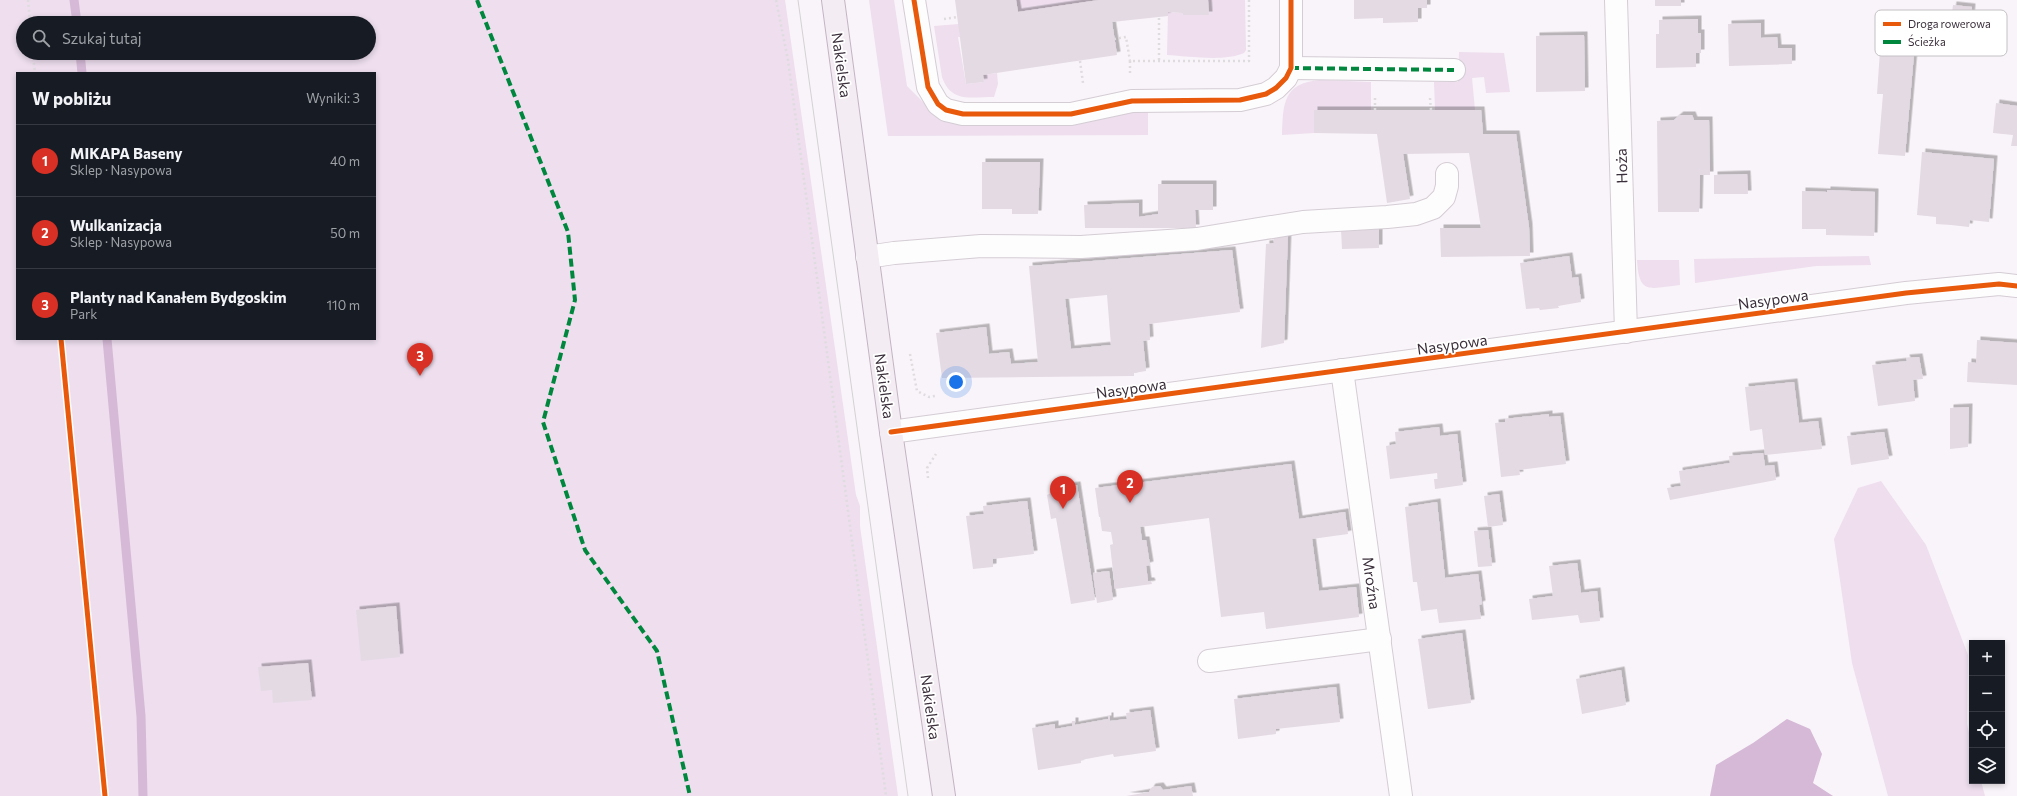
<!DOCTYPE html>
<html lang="pl">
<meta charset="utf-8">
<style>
:root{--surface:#171b24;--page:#20242c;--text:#f1f3f6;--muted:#9ea1a6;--line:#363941;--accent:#d93025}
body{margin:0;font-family:Commissioner,sans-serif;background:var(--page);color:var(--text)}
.controls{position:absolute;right:12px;bottom:12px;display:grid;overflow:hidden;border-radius:0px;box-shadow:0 2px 6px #0003}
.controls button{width:36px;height:36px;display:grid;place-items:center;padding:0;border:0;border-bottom:1px solid var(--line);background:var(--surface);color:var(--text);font:20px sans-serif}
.you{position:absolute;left:956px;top:382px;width:14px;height:14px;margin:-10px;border:3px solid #fff;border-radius:50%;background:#1a73e8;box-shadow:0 0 0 6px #1a73e833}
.badge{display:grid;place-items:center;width:26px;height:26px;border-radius:50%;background:var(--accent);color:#fff;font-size:13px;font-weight:700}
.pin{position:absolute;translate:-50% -33px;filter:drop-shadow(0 1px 2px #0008)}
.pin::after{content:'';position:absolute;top:21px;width:14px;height:12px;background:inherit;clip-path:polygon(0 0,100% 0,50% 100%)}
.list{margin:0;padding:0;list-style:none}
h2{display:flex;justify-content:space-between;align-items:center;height:52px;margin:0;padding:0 16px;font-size:17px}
h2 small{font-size:13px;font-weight:400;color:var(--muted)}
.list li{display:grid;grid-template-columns:26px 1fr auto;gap:12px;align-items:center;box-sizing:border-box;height:72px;padding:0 16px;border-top:1px solid var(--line)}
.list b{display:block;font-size:15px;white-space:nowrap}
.list p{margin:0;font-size:13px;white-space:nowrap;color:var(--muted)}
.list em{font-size:13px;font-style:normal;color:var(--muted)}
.icon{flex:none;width:22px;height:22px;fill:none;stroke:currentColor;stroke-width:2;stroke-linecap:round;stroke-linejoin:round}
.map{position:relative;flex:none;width:2017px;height:796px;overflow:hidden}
.search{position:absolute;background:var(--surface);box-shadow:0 2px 6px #0003;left:16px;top:16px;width:360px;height:44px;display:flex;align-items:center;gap:10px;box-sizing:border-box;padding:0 14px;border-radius:22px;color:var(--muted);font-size:15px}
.panel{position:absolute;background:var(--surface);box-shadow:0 2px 6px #0003;left:16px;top:72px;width:360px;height:268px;border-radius:0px}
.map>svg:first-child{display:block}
.green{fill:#eedeee;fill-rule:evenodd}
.water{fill:#d5b9d6}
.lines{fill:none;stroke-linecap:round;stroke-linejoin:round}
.stream{stroke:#d5b9d6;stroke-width:9}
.building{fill:#e4dae4;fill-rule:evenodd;filter:url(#shadow)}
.minor-casing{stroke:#d4cdd4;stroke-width:24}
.major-casing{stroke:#c2b4c3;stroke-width:24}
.path{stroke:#dfdcdf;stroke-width:2.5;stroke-dasharray:2 3;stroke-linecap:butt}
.minor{stroke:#fefdfe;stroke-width:22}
.major{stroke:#f3ecf3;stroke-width:22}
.tram{stroke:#d4d2d4;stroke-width:1}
.quiet{stroke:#00873e;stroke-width:4;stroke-dasharray:8 4;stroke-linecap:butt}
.cycleway-casing{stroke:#fff;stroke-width:8}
.cycleway{stroke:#e8590c;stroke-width:5}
.labels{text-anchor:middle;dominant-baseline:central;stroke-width:3.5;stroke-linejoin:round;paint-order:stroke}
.street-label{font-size:15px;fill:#3a2f3a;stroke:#fff}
.key{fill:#fff;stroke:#c4c1c4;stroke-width:1}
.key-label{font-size:11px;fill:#3a2f3a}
</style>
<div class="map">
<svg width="2017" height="796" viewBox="0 0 2017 796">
<defs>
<filter id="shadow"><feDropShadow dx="3.5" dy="-3.5" stdDeviation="0" flood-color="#0004"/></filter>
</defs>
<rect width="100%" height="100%" fill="#f9f4f9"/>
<!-- green -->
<g class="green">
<path d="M0,0H785L856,495L860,506V526L898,796H0ZM23,23H369V53H23ZM17,73H375V339H17Z"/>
<polygon points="869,0 894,0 907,86 934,113 1148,111 1148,135 888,136"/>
<polygon points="1016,0 1099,0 1018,12"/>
<path d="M1208,0H1245L1246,50L1244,53C1224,62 1188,56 1167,55L1168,12L1182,13L1183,15H1209Z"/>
<path d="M959,24L960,37H958L966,84L984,82L983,75L997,73L998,84L994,97C971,97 951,103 942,77L934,26Z"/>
<polygon points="1459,52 1504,53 1510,92 1486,93 1484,77 1472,78 1475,110 1435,110 1434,82 1458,82"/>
<path d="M1320,80L1371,82V110H1315L1314,133L1282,135C1283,104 1283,83 1320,80Z"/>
<polygon points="1869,256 1871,265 1816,266 1695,283 1694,259"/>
<path d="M1637,260H1679L1680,285C1650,288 1639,296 1637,260Z"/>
<polygon points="1881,481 1926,545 1968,655 1967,724 1972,744 1972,781 1981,781 1985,796 1888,796 1852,663 1834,539 1858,488"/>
</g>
<!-- water -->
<polygon class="water" points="1787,719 1810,729 1822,754 1813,783 1833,796 1710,796 1716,765 1753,743"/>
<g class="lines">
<!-- stream -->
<g class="stream">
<polyline points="74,0 77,23"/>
<polyline points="80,53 82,73"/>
<polyline points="107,339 141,716 143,796"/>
</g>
</g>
<!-- building -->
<g class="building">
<polygon points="955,0 1016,0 1018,12 1099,0 1208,0 1209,15 1183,15 1182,13 1168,12 1168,16 1112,22 1117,55 983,75 984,82 966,84"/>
<polygon points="1354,0 1427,0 1427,8 1418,8 1418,22 1383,23 1383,18 1354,19"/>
<rect x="1655" y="0" width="26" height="6"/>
<polygon points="1953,5 1972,7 1970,31 1950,29"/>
<polygon points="1698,19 1698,33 1701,33 1701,53 1696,53 1696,67 1656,68 1656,34 1659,34 1659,20"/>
<polygon points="1761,23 1761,38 1777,37 1778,48 1792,48 1792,64 1729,66 1728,24"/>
<polygon points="1584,35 1585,91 1536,92 1536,36"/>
<polygon points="1880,51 1914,54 1905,156 1878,154 1883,94 1877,94"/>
<polygon points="1996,103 2017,106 2017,146 2011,146 2013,135 1993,133"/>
<polygon points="1314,110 1481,110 1483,134 1516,134 1529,227 1530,256 1441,257 1440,228 1481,228 1469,153 1403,154 1410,199 1387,203 1377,134 1314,133"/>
<polygon points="1680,115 1692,115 1694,120 1709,120 1710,175 1700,175 1699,212 1658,212 1657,121 1674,120"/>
<polygon points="1922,152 1994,159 1989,222 1970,220 1969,227 1951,225 1936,224 1936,217 1917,215"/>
<polygon points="982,162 1040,162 1038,214 1012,214 1012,209 982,209"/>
<polygon points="1747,174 1748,194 1714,194 1714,175"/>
<polygon points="1158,184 1213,184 1213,210 1195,210 1196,228 1085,228 1084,205 1139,203 1139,217 1158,214"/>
<polygon points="1827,190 1875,192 1874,236 1826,235 1826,229 1802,229 1802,191 1827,192"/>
<polygon points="1379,228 1379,248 1342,249 1341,229"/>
<polygon points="1288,233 1284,343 1261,348 1266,244 1274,243 1273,235"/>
<path d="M1232,250L1240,312L1149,324L1150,340L1143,341L1146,371L1134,373V376L942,378L936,333L986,327L989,354L1009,352L1011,364L1038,362L1029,266ZM1107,295L1111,345L1071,349L1065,299Z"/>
<polygon points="1569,256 1572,278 1578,277 1581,302 1558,306 1559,308 1540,310 1539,308 1526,309 1520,263"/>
<polygon points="1977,340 2017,343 2017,385 1967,382 1968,362 1976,363"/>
<polygon points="1919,357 1923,379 1913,380 1915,401 1878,406 1872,365 1907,361 1906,358"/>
<polygon points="1794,382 1799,423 1818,421 1822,449 1765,455 1762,429 1750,431 1745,387"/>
<polygon points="1969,407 1968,447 1950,449 1950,408"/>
<polygon points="1549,414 1549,417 1560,416 1566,464 1519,470 1520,475 1501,477 1495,423 1505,422 1505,419"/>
<polygon points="1439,427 1440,436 1457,434 1463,485 1435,489 1434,479 1438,479 1437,473 1390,479 1386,446 1396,444 1395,432"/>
<polygon points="1884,432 1889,459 1851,465 1847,436"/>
<polygon points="1763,453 1765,466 1774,465 1776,480 1670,500 1667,488 1681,486 1679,471 1730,463 1729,456"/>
<polygon points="1291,464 1299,519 1345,512 1348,534 1312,539 1319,591 1356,587 1359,617 1266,629 1264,612 1221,617 1209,518 1140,527 1142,540 1146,540 1150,565 1146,566 1148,581 1151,581 1152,584 1115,589 1110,545 1113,544 1111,532 1102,531 1100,517 1099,517 1095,488"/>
<polygon points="1077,485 1095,600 1071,604 1056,518 1051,519 1047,495 1063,487"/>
<polygon points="1499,494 1503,525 1488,527 1484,496"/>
<polygon points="1027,501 1034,554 993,559 993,567 973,569 966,516 984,514 983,506"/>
<polygon points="1437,502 1445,578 1478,574 1482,604 1479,605 1481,619 1439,623 1437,609 1421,611 1417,582 1413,582 1405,507"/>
<polygon points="1488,530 1492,566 1478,567 1474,531"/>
<polygon points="1577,563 1581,593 1597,591 1600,621 1580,623 1578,615 1532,620 1529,599 1553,596 1549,566"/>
<polygon points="1109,571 1113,600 1097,603 1093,573"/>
<polygon points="396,606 400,657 361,661 356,610"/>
<polygon points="1462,633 1471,703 1428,709 1418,639"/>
<polygon points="308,663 312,700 273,703 272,690 261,691 258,667"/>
<polygon points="1621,670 1626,705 1582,714 1576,679"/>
<polygon points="1336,687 1340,722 1276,729 1276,734 1238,739 1234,699"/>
<polygon points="1150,710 1156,751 1114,757 1113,754 1081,760 1081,763 1038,770 1032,728 1055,724 1055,729 1072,726 1072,721 1075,721 1075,725 1108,719 1108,716 1110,716 1110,721 1127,719 1126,713"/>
<polygon points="1160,786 1163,790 1191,786 1193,796 1126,796 1149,792 1152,787"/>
</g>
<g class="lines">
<defs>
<g id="minor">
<polyline points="914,0 928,87 938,104 946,110 963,114 1071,114 1132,101 1240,100 1266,94 1276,88 1286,78 1291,68 1291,0"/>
<polyline points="1616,0 1626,332"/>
<polyline points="1291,68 1454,70"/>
<polyline points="867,257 894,253 981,246 1081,247 1197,239 1303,222 1387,217 1416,214 1433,208 1444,197 1447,186 1447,174"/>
<polyline points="1342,370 1401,796"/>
<polyline points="891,432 1906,293 1999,284 2017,286"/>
<polyline points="1209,661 1380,639"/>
</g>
<polyline id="major" points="833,0 891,432 944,796"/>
</defs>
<!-- minor casing -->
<use href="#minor" class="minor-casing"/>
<!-- major casing -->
<use href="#major" class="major-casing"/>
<!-- path -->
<g class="path">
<polyline points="28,0 30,23"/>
<polyline points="776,0 788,60 886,796"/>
<polyline points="944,19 957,17"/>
<polyline points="1114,39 1126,37 1130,61"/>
<polyline points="33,53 35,73"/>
<polyline points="1159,60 1159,17"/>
<polyline points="1080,61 1083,83"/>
<polyline points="1130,73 1130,61 1249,61 1249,0"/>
<polyline points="1430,98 1431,110"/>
<polyline points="1375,110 1375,96"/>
<polyline points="61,339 105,796"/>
<polyline points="910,354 917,391 929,397 935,396"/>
<polyline points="928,478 927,468 936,454"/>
</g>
<!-- minor -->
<use href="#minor" class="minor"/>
<!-- major -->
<use href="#major" class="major"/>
<!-- tram -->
<polyline class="tram" points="798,0 908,796"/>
<!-- quiet -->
<g class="quiet">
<polyline points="477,0 568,232 575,300 543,422 585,550 657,651 690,796"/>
<polyline points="1291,68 1454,70"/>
</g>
<defs>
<g id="cycleway">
<polyline points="914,0 928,87 938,104 946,110 963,114 1071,114 1132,101 1240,100 1266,94 1276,88 1286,78 1291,68 1291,0"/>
<polyline points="61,339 105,796"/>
<polyline points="891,432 1906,293 1999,284 2017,286"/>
</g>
</defs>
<!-- cycleway casing -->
<use href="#cycleway" class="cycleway-casing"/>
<!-- cycleway -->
<use href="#cycleway" class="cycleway"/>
</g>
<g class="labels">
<!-- street labels -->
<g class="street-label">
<text transform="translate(842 65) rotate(82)">Nakielska</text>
<text transform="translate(1621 166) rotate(-92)">Hoża</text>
<text transform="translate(1773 299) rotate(-8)">Nasypowa</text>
<text transform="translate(1452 344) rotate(-8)">Nasypowa</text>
<text transform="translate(885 386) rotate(82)">Nakielska</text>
<text transform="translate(1131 388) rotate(-8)">Nasypowa</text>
<text transform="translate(1372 583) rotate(82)">Mroźna</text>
<text transform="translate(931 707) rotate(82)">Nakielska</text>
</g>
</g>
<!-- legend -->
<rect x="1875" y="10" width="132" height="46" rx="6" class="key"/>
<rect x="1883" y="22" width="18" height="4" fill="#e8590c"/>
<rect x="1883" y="40" width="18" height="4" fill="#00873e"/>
<g class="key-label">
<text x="1908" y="28">Droga rowerowa</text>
<text x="1908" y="46">Ścieżka</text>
</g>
</svg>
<div class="controls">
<button>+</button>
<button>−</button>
<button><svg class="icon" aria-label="locate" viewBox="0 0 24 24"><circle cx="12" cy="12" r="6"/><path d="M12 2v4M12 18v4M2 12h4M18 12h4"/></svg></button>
<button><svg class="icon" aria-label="layers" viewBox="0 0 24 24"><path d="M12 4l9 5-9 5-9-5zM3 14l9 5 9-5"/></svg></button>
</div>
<div class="you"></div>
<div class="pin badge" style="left:1063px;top:509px">1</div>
<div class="pin badge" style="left:1130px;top:503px">2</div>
<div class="pin badge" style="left:420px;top:376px">3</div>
<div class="search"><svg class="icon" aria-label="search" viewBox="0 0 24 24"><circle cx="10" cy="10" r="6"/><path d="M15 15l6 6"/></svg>Szukaj tutaj</div>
<section class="panel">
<h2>W pobliżu<small>Wyniki: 3</small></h2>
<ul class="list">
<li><span class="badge">1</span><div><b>MIKAPA Baseny</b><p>Sklep · Nasypowa</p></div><em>40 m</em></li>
<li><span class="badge">2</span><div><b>Wulkanizacja</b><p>Sklep · Nasypowa</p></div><em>50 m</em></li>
<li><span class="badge">3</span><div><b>Planty nad Kanałem Bydgoskim</b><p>Park</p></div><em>110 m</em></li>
</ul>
</section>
</div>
